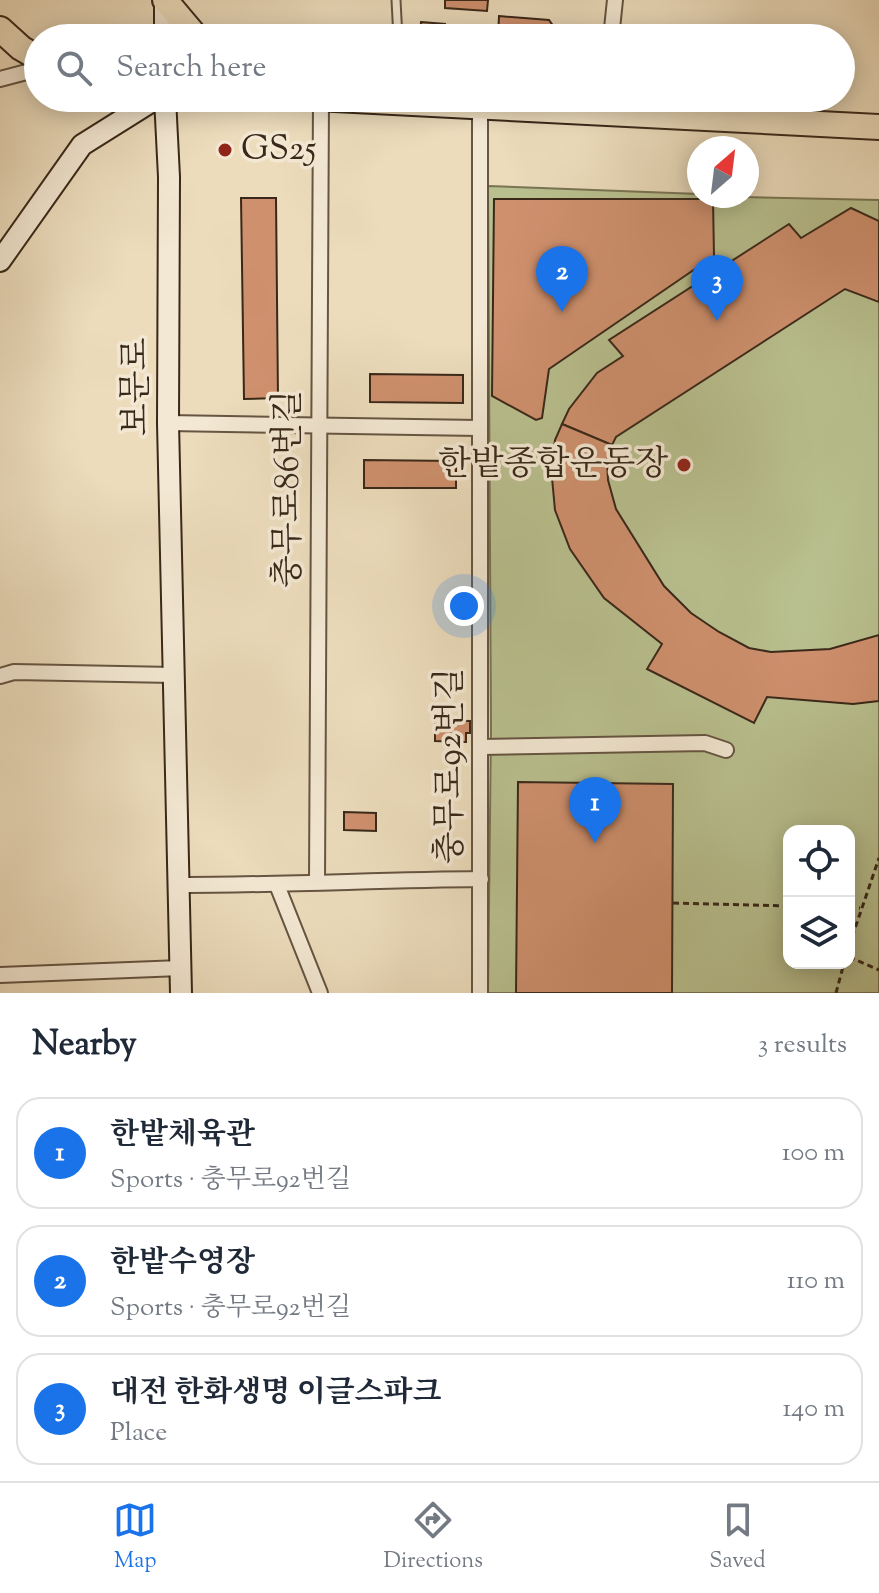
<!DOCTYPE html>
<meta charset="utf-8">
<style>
:root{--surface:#fff;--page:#f2f2f3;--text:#1f2937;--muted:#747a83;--line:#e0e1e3;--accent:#1a73e8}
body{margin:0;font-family:"Sorts Mill Goudy","Noto Serif KR",serif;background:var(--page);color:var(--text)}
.controls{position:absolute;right:24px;bottom:24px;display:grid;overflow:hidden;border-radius:16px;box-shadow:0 4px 20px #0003}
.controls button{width:72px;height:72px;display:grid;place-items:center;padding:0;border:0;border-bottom:2px solid var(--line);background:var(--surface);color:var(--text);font:40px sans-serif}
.compass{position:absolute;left:687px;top:136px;width:72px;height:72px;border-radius:50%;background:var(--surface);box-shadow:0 4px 20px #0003;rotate:28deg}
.you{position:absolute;left:464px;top:606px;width:28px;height:28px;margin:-20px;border:6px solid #fff;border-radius:50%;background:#1a73e8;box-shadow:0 0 0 12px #1a73e833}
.badge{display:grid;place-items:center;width:52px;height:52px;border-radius:50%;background:var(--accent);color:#fff;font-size:26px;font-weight:700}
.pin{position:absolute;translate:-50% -66px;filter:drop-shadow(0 2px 4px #0008)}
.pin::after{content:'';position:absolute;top:42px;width:28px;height:24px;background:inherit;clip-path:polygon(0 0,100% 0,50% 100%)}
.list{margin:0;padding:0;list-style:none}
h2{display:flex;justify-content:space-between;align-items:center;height:104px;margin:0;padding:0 32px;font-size:34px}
h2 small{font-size:26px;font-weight:400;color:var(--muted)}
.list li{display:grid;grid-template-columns:52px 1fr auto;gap:24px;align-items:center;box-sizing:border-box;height:112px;margin:0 16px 16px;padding:0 16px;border:2px solid var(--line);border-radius:24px}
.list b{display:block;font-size:30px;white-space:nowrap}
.list p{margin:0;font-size:26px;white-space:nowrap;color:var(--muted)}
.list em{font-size:26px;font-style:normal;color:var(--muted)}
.icon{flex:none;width:44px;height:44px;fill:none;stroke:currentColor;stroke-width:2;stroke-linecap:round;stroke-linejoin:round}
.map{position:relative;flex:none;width:879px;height:993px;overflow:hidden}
.search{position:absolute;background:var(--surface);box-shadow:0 4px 20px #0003;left:24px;right:24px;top:24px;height:88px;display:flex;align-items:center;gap:20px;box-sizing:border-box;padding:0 28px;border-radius:44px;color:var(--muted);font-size:30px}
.sheet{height:488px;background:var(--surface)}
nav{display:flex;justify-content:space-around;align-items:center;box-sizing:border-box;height:112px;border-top:2px solid var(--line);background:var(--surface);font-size:22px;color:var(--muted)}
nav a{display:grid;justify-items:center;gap:4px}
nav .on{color:var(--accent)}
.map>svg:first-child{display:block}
.green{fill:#b9c08f;stroke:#797454;stroke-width:2;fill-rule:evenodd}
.building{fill:#cf906e;stroke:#392819;stroke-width:2}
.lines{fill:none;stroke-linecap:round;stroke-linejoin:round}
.service-casing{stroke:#665542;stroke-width:11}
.minor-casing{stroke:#665542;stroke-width:18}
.secondary-casing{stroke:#392819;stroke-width:24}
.primary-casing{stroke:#392819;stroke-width:28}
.path{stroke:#392819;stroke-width:3;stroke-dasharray:6 4;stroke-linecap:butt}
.service{stroke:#f3e8d3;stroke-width:7}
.minor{stroke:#f3e8d3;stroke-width:14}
.secondary{stroke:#f3e8d3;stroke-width:20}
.primary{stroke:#ecdcbc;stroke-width:24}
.poi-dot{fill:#8f2418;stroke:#f3e8d3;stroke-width:3}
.labels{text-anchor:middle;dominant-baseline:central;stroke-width:7;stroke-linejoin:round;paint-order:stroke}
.poi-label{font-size:34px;fill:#392819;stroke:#f3e8d3;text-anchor:start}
.street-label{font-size:34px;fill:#392819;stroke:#f3e8d3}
</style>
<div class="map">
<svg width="879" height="993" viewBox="0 0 879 993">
<rect width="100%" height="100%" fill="#ecdcbc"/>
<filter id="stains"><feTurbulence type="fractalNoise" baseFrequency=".0025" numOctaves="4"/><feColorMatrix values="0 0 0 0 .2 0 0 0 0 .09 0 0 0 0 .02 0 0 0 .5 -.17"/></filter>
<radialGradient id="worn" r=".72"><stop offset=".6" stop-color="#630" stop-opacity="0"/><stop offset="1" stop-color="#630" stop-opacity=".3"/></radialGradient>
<!-- green -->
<path class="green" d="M488,186L699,194V196L879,200V993H488L491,730ZM789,831H849V963H789Z"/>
<!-- building -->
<g class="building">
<polygon points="445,0 488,0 487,11 445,8"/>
<polygon points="499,16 549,20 554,27 553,38 498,38"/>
<polygon points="421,22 445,24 444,38 420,38"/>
<polygon points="241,198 276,198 278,398 244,399"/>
<polygon points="494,199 713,199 714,256 549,369 542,418 536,420 492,396"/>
<polygon points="851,208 879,221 879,302 845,289 616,437 612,445 562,424 569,409 597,373 623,356 609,340 789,224 801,238"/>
<polygon points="370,374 463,375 463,403 370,402"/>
<polygon points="562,424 612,445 607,460 608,480 616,509 664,586 691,613 719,632 749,648 771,652 830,649 879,635 879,701 853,704 767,697 754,723 647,669 662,644 604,598 570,549 555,510 551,467 555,440"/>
<polygon points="364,460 456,461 456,488 364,488"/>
<polygon points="435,720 470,721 470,733 466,733 466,742 435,741"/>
<polygon points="518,782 673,784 672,993 516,993"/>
<polygon points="344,812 376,813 376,831 344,830"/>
</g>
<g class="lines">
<defs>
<polyline id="service" points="396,0 398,38"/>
<g id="minor">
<polyline points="611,38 615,0"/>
<polyline points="0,79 38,69"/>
<polyline points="480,106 480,993"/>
<polyline points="168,423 479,428"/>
<polyline points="0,676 14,672 174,675"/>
<polyline points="481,747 705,743 726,750"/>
<polyline points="317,881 321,98"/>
<path d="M180,885C280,885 381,880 481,879"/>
<polyline points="277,885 320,993"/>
<polyline points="0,975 181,968"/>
</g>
<g id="secondary">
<polyline points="165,0 165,38"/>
<polyline points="165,98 169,177 168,423 181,993"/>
<polyline points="0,261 82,145 157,98"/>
</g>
<g id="primary">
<polyline points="165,0 197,38"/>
<polyline points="0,29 21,48 38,58"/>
<polyline points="315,98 879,127"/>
</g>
</defs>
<!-- service casing -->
<use href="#service" class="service-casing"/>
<!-- minor casing -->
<use href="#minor" class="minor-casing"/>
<!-- secondary casing -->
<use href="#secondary" class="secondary-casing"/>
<!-- primary casing -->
<use href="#primary" class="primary-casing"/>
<!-- path -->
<g class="path">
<polyline points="673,903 789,906"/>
<polyline points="849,908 860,908"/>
<polyline points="849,946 879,858"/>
<polyline points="849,957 879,970"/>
<polyline points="836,993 844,963"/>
</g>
<!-- service -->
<use href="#service" class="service"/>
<!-- minor -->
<use href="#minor" class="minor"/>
<!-- secondary -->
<use href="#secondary" class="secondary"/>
<!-- primary -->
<use href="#primary" class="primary"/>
</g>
<!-- markers -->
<g class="poi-dot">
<circle cx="225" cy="150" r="8"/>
<circle cx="684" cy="465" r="8"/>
</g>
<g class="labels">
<!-- poi labels -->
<g class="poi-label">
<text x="241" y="150">GS25</text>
<text x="668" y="465" text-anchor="end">한밭종합운동장</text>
</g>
<!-- street labels -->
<g class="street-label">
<text transform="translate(137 387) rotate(-90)">보문로</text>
<text transform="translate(289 489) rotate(-90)">충무로86번길</text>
<text transform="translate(451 766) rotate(-90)">충무로92번길</text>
</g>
</g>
<rect width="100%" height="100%" filter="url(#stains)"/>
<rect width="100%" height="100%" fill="url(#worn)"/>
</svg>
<div class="controls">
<button><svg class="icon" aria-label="locate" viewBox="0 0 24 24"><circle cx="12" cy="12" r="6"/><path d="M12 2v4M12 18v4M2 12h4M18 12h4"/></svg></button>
<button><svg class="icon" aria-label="layers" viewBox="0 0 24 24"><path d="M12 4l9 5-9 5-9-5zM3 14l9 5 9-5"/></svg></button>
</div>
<svg class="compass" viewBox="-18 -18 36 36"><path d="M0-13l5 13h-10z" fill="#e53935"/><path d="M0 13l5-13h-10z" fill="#747a83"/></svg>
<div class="you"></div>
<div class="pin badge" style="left:595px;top:843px">1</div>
<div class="pin badge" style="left:562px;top:312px">2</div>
<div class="pin badge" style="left:717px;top:321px">3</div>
<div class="search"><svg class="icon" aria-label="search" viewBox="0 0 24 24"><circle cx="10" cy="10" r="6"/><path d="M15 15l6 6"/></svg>Search here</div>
</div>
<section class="sheet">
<h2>Nearby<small>3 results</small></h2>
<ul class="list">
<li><span class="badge">1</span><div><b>한밭체육관</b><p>Sports · 충무로92번길</p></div><em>100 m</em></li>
<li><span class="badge">2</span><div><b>한밭수영장</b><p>Sports · 충무로92번길</p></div><em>110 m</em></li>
<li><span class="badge">3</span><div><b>대전 한화생명 이글스파크</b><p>Place</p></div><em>140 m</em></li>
</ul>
</section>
<nav>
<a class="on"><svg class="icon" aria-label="map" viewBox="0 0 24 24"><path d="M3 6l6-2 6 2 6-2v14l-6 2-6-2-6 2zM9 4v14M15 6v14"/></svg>Map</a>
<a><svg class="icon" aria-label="directions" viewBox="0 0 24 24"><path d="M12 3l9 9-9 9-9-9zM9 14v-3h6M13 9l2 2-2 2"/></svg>Directions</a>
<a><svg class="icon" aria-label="saved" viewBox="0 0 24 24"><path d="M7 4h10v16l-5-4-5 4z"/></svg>Saved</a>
</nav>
